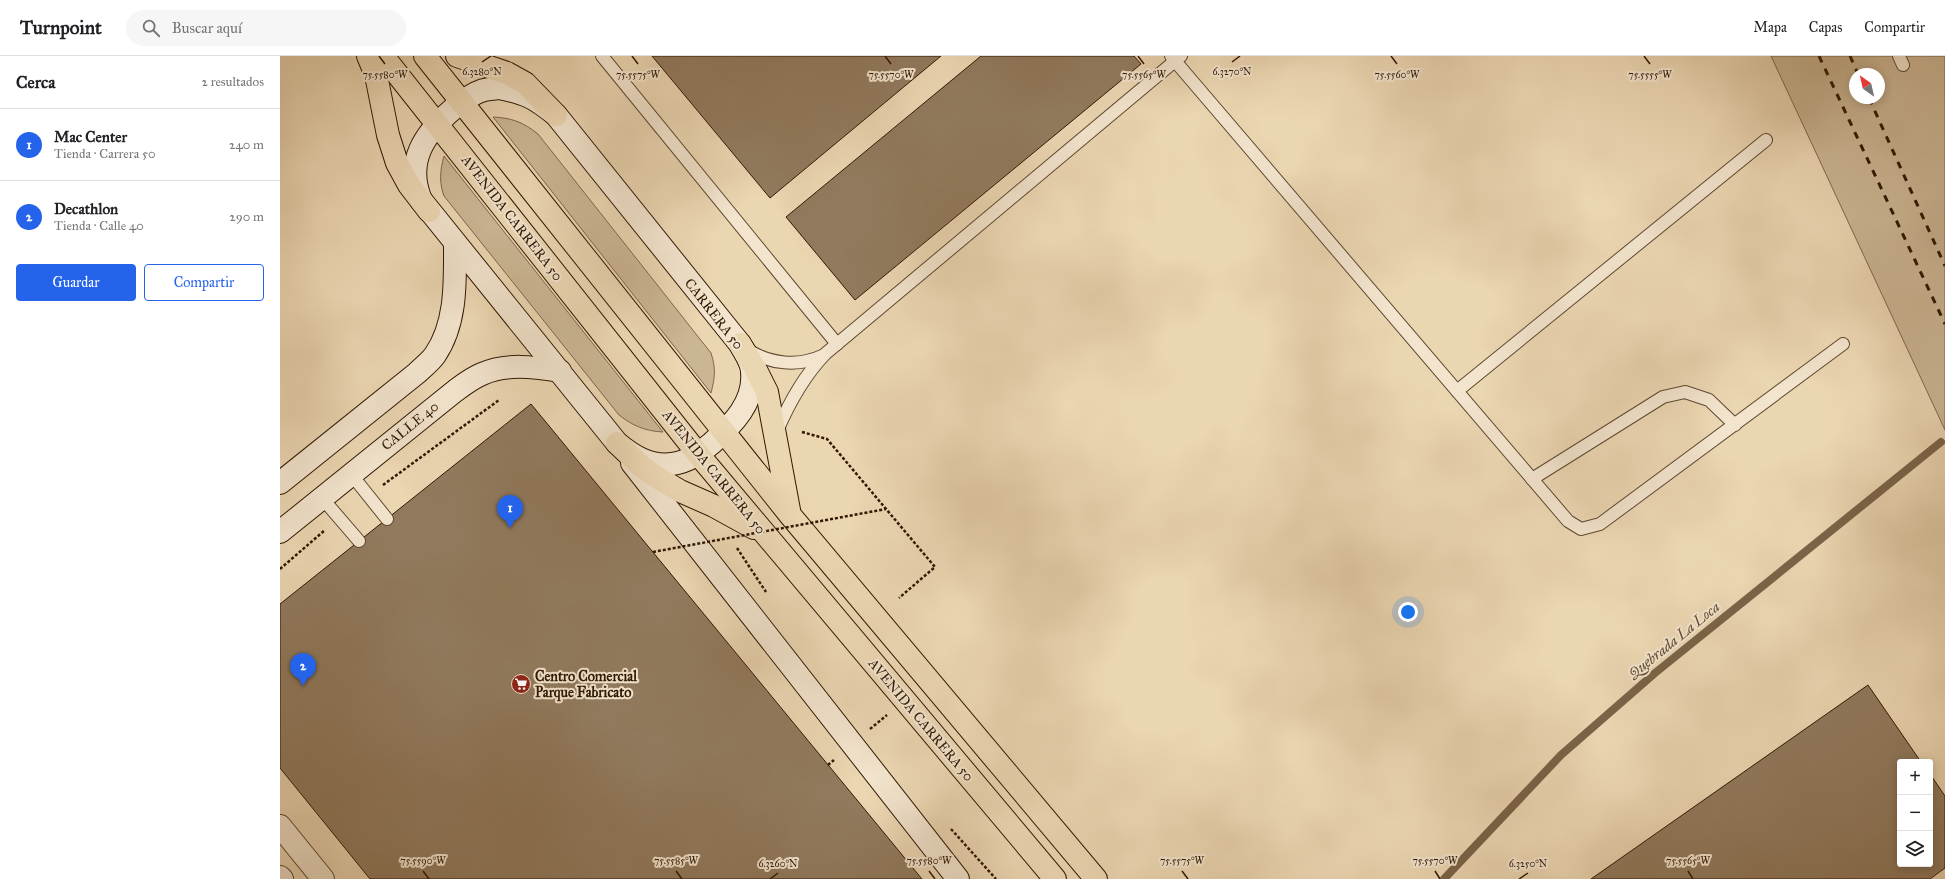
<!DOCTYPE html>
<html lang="es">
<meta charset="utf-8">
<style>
:root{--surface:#fff;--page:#f6f6f6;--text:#202124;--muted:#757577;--line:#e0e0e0;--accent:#2563eb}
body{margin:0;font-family:"IM FELL Great Primer",serif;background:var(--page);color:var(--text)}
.controls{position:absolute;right:12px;bottom:12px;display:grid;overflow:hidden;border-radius:4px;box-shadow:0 2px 10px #0003}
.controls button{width:36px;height:36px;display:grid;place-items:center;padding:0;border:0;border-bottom:1px solid var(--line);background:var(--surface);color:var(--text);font:20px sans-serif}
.compass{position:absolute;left:1569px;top:12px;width:36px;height:36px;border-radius:50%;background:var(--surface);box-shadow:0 2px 10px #0003;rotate:326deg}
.you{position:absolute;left:1128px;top:556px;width:14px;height:14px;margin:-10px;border:3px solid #fff;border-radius:50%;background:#1a73e8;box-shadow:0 0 0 6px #1a73e833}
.badge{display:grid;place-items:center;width:26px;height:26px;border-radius:50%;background:var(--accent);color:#fff;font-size:13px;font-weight:700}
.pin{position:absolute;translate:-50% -33px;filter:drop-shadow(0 1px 2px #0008)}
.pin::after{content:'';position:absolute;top:21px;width:14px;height:12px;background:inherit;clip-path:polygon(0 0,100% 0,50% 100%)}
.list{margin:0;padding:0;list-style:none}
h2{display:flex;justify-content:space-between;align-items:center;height:52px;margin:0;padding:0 16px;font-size:17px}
h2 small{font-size:13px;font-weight:400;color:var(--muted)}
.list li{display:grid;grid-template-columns:26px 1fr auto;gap:12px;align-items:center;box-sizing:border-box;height:72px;padding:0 16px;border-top:1px solid var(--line)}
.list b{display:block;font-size:15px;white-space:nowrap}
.list p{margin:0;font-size:13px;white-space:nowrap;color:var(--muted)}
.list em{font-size:13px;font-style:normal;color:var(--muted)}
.actions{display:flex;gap:8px;padding:12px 16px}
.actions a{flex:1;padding:9px 0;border:1px solid var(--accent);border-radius:4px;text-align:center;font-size:14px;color:var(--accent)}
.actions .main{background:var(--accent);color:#fff}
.icon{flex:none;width:22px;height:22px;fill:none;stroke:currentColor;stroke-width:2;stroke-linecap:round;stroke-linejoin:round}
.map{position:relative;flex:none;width:1665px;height:823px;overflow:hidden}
header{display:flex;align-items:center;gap:24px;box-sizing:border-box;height:56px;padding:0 20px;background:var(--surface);border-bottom:1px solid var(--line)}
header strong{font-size:19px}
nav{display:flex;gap:22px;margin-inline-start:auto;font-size:14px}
.search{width:280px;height:36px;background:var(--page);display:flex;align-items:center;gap:10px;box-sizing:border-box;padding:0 14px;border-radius:22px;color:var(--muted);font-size:15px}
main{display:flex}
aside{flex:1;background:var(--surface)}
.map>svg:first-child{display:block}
.green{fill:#cbb694;stroke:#7e664c;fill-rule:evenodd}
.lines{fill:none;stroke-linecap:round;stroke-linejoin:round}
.stream{stroke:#7a6348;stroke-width:8}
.building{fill:#917a5e;stroke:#301703}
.lane-casing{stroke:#5f472f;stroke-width:14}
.street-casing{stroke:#5f472f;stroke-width:24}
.secondary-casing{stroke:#301703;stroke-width:24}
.primary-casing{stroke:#301703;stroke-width:24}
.path{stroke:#301703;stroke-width:2.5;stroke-dasharray:3 2;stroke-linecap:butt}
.lane{stroke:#f2e4cd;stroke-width:12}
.street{stroke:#f2e4cd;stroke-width:22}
.secondary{stroke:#f2e4cd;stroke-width:22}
.primary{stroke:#ebd6b2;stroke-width:22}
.rail{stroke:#301703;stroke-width:3;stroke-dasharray:7 7;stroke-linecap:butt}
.path-bridge{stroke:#301703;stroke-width:2.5;stroke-dasharray:3 2;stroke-linecap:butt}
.ticks{fill:none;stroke:#301703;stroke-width:1.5}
.labels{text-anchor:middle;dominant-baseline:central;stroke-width:4;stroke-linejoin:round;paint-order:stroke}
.street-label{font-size:14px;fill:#301703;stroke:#f2e4cd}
.poi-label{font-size:14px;font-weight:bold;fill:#301703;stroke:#f2e4cd;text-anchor:start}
.water-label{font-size:15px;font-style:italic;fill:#614931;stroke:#f2e4cd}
.ticks-label{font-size:10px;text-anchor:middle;fill:#301703;stroke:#f2e4cd;stroke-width:4;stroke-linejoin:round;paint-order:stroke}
</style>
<header>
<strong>Turnpoint</strong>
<div class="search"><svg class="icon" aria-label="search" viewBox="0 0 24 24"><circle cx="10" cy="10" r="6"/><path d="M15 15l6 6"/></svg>Buscar aquí</div>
<nav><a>Mapa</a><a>Capas</a><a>Compartir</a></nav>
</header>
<main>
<aside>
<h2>Cerca<small>2 resultados</small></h2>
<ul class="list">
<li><span class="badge">1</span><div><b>Mac Center</b><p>Tienda · Carrera 50</p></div><em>240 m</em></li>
<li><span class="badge">2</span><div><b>Decathlon</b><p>Tienda · Calle 40</p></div><em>290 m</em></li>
</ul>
<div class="actions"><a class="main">Guardar</a><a>Compartir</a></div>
</aside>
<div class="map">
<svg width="1665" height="823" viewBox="0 0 1665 823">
<rect width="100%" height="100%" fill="#ebd6b2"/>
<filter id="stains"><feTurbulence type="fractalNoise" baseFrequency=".005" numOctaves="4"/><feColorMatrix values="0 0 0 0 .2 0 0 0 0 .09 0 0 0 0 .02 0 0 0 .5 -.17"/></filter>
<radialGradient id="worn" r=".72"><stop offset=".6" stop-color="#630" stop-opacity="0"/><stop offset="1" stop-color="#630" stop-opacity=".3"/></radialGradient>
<!-- green -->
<g class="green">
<path d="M1491,0H1665V374ZM1575,18H1599V42H1575Z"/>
<path d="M213,61C232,62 243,66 258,78L431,297C436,312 435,322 431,337Z"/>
<path d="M164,100L383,376C365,375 353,370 339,359L164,140C159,126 160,115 164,100Z"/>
</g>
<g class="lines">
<!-- stream -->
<polyline class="stream" points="1164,823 1281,699 1375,617 1661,386"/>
</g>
<!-- building -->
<g class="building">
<polygon points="372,0 661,0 490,142"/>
<polygon points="701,0 854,0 861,8 575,244 506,161"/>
<polygon points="251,348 642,823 90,823 0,712 0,548"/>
<polygon points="1588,629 1641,706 1620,706 1620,808 1650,808 1650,718 1665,740 1665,812 1650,823 1311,823"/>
</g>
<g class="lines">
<defs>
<g id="lane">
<polyline points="322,0 557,288"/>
<polyline points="901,0 895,5 1288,465 1301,473 1320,468 1563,288"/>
<polyline points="1619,0 1623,9"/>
<path d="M468,294C490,308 518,311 542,300"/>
<polyline points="1177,335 1486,84"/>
<path d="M497,375C509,347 523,321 545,298L895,5L891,0"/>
<polyline points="71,418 107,463"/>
<polyline points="1252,423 1383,341 1405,336 1429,344 1455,369"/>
<polyline points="42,442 79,485"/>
</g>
<g id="street">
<polyline points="0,770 43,823"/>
<polyline points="0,821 2,823"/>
</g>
<g id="secondary">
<path d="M219,32C246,37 255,42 276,59L460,288C464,296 472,306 472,316C475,346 453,368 432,387C420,397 408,406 392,408C370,411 353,400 337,387L141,144C125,106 144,78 173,53C181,47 191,38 201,35C206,33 213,33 219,32Z"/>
<polyline points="352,407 678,823"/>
<path d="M0,427L137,317C143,311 150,306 155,299C177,267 175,225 175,187"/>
<path d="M0,476L175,335C183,329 192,322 202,318C226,307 254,311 280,315"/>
</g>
<g id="primary">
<polyline points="88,0 96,19 108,79 117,107 129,129 149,155"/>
<polyline points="103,0 418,398 775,823"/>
<polyline points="145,0 510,459 816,823"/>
<polyline points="177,0 227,17 245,27 276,59"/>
<polyline points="460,288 475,312 487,336 509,454"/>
<polyline points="337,387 362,411 378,422 400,435 434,450 474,472"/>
</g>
</defs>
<!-- lane casing -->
<use href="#lane" class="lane-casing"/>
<!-- street casing -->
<use href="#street" class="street-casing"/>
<!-- secondary casing -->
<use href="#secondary" class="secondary-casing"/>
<!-- primary casing -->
<use href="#primary" class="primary-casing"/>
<!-- path -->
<g class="path">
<polyline points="522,376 547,383 655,511 619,542"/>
<polyline points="103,429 219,344"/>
<polyline points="457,492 486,536"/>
<polyline points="0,513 45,474"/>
<polyline points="590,673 607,659"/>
<polyline points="548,709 554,704"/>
<polyline points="671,773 716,823"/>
</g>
<!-- lane -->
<use href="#lane" class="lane"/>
<!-- street -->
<use href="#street" class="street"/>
<!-- secondary -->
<use href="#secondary" class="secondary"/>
<!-- primary -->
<use href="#primary" class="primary"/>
<!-- rail -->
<g class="rail">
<polyline points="1539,0 1665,268"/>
<polyline points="1570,0 1578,18"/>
<polyline points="1589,42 1665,210"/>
</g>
<!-- path-bridge -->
<polyline class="path-bridge" points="373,496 606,453"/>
</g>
<!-- ticks -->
<path class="ticks" d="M99,0L105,8M352,0L358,8M605,0L611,8M858,0L864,8M1111,0L1117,8M1364,0L1370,8M202,6L211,0M952,6L960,0M143,815L149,823M396,815L402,823M649,815L655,823M902,815L908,823M1155,815L1160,823M1408,815L1413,823M490,823L498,817M1239,823L1248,817"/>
<!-- icons -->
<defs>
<symbol id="supermarket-disc" viewBox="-11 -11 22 22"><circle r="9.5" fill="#8f2418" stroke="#f2e4cd"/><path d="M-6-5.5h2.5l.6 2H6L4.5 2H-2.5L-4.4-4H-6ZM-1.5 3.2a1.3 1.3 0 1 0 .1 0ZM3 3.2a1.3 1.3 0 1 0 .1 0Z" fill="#fff"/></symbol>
</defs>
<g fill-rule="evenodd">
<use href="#supermarket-disc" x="230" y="617" width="22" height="22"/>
</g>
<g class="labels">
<!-- street labels -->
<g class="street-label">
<text transform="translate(232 162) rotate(52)">AVENIDA CARRERA 50</text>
<text transform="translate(434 258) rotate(52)">CARRERA 50</text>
<text transform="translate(130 370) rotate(-39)">CALLE 40</text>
<text transform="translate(434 416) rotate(51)">AVENIDA CARRERA 50</text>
<text transform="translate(641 664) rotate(50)">AVENIDA CARRERA 50</text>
</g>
<!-- poi labels -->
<g class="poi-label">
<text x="255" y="620">Centro Comercial<tspan x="255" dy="16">Parque Fabricato</tspan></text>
</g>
<!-- water labels -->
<g class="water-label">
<text transform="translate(1394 584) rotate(-39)">Quebrada La Loca</text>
</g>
</g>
<g class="ticks-label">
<text x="202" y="19">6.3280°N</text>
<text x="952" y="19">6.3270°N</text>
<text x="105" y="22">75.5580°W</text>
<text x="358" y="22">75.5575°W</text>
<text x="611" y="22">75.5570°W</text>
<text x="864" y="22">75.5565°W</text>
<text x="1117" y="22">75.5560°W</text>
<text x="1370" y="22">75.5555°W</text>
<text x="143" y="808">75.5590°W</text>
<text x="396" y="808">75.5585°W</text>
<text x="649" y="808">75.5580°W</text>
<text x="902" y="808">75.5575°W</text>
<text x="1155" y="808">75.5570°W</text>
<text x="1408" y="808">75.5565°W</text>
<text x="498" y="811">6.3260°N</text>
<text x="1248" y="811">6.3250°N</text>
</g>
<rect width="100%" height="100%" filter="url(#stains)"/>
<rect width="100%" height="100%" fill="url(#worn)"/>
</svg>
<div class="controls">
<button>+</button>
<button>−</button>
<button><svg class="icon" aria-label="layers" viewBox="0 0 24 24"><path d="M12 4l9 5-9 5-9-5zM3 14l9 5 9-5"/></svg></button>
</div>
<svg class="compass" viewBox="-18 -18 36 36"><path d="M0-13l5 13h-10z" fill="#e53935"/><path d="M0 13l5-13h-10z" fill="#757577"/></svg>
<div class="you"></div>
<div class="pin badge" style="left:230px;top:472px">1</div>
<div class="pin badge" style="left:23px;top:630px">2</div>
</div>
</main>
